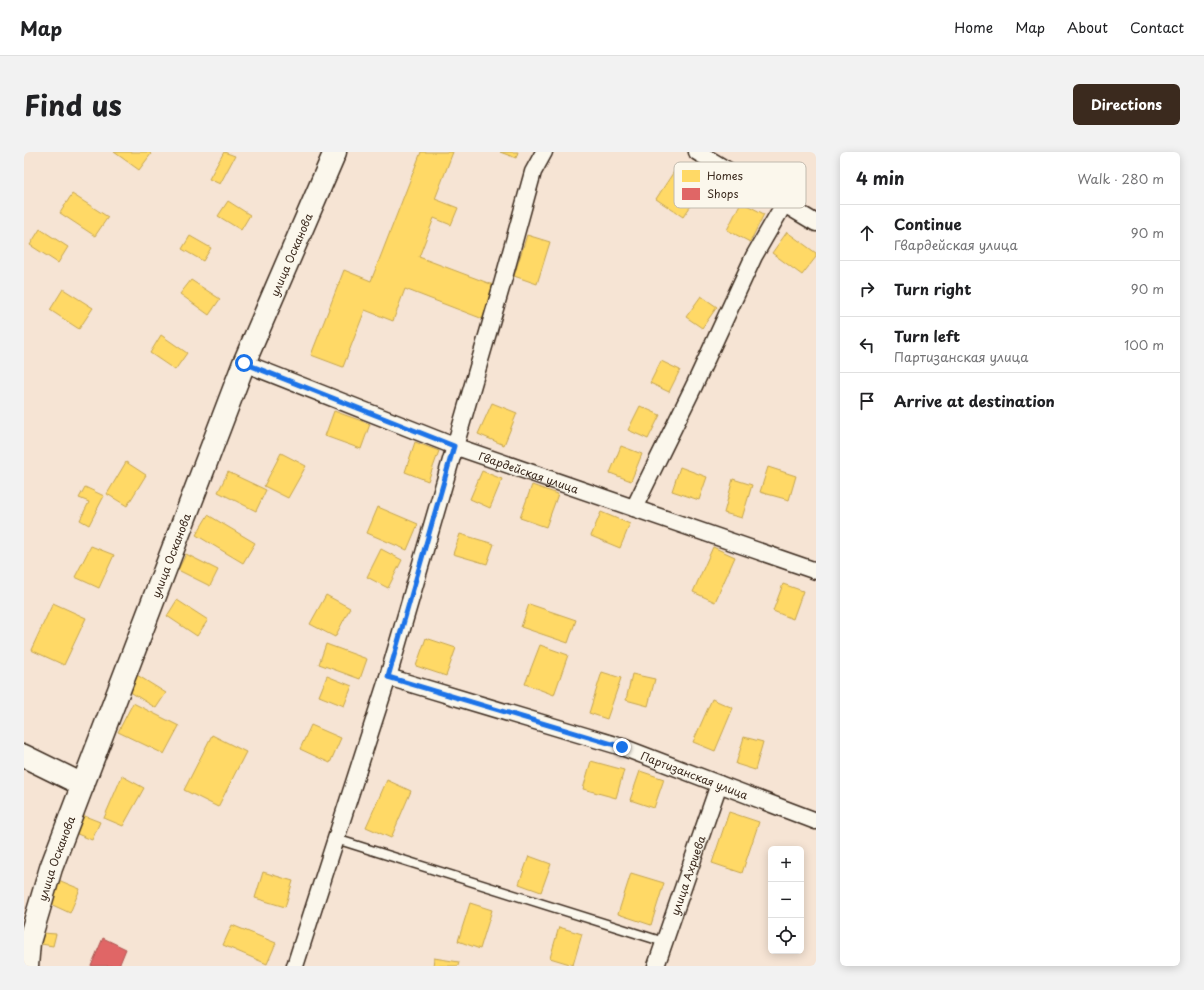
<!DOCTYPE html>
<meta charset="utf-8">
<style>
:root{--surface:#fff;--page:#f2f2f2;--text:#202124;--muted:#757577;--line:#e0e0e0;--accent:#3b2a1e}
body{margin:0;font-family:"Playpen Sans",sans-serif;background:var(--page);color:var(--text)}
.controls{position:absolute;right:12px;bottom:12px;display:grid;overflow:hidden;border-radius:6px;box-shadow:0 2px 10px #0003}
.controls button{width:36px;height:36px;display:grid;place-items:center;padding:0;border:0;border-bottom:1px solid var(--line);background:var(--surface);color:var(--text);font:20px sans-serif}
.stop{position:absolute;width:12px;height:12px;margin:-9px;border:3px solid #1a73e8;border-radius:50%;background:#fff}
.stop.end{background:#1a73e8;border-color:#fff;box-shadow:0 1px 4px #0008}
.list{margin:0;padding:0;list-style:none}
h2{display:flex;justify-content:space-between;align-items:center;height:52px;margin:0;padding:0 16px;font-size:17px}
h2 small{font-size:13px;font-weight:400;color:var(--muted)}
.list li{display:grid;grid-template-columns:26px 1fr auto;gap:12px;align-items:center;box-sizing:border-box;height:56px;padding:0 16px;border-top:1px solid var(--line)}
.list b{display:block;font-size:15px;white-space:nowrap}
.list p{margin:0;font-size:13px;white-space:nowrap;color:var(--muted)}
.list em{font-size:13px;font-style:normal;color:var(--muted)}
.icon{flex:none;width:22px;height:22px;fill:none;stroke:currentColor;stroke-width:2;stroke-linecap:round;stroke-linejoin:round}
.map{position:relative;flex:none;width:792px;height:814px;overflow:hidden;border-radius:6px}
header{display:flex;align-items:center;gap:24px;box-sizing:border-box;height:56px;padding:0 20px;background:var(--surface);border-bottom:1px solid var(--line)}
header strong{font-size:19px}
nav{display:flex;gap:22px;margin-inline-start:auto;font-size:14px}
.intro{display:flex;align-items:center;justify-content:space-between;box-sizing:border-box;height:96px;padding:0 24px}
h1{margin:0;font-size:28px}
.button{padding:10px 18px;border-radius:6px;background:var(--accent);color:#fff;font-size:14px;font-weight:700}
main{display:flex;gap:24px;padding:0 24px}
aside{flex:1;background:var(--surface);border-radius:6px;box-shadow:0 2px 10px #0003}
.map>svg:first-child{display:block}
.homes{fill:#ffd966;stroke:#c4a450}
.shops{fill:#e06666;stroke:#ae5450}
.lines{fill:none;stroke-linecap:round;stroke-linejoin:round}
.lane-casing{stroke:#3b2a1e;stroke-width:11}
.street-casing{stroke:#3b2a1e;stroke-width:19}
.secondary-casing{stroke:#3b2a1e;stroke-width:25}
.lane{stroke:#fbf7ec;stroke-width:8}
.street{stroke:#fbf7ec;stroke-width:16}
.secondary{stroke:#fbf7ec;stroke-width:22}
.route{stroke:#1a73e8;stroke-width:5}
.labels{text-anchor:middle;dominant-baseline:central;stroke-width:4;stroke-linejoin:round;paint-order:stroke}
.street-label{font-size:11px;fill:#3b2a1e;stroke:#fbf7ec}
.key{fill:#fbf7ec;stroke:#c1baae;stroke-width:1}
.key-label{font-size:11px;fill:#3b2a1e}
</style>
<header>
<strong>Map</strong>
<nav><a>Home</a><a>Map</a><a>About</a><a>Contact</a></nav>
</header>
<div class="intro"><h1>Find us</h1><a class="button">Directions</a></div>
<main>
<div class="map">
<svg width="792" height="814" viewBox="0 0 792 814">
<rect width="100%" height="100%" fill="#f6e4d4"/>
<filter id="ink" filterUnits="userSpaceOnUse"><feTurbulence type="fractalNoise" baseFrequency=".025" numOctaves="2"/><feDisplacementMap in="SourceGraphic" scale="8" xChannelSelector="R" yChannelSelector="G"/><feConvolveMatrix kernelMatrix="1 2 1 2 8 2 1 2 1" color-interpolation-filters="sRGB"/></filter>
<g filter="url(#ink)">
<!-- homes -->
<g class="homes">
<polygon points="90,0 125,0 127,2 115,18"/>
<polygon points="200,0 211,4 196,32 185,27"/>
<polygon points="397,0 429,0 411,47 434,56 427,73 410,66 395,105 472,134 459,167 381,137 369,169 341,158 319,215 287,203 320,118 347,129"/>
<polygon points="476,0 494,0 492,6"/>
<polygon points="651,18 679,37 659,65 632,47"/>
<polygon points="48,42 84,65 71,84 36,61"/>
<polygon points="204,49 226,63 217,78 194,64"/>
<polygon points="717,50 740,62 726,90 703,78"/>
<polygon points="16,77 44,95 34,111 6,93"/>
<polygon points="763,80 792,101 792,105 778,123 748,101"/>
<polygon points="503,83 526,90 513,132 490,124"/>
<polygon points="166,84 187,96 179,109 158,97"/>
<polygon points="167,128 196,147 185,163 156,142"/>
<polygon points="39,137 69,156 55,177 26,158"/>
<polygon points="677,144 693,155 678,176 662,165"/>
<polygon points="137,183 163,201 151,218 126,201"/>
<polygon points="637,209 656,218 645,240 626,231"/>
<polygon points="468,251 493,261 480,293 454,282"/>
<polygon points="616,254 636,263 624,287 604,278"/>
<polygon points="310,259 346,272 337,297 301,284"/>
<polygon points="391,290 415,299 404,329 381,320"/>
<polygon points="597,294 618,302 607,329 586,321"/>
<polygon points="257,301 282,314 264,346 240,334"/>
<polygon points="102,310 122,323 103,354 83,342"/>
<polygon points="656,315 683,325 675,348 648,339"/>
<polygon points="744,315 772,324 765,348 736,340"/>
<polygon points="458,319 478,327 466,356 446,347"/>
<polygon points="204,320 242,338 232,359 194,340"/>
<polygon points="709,327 728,333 718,366 700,361"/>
<polygon points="508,333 534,342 522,375 496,366"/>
<polygon points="61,335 80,344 65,373 56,368 65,350 55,346"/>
<polygon points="354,355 394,372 383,398 343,381"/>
<polygon points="577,360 606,372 596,396 567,384"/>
<polygon points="184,363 231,391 219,411 172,383"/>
<polygon points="436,382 470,392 463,412 429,402"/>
<polygon points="67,394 90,403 75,436 51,425"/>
<polygon points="689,395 711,405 691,450 669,440"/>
<polygon points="357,397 378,408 364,436 343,425"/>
<polygon points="162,402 194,418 186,434 154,418"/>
<polygon points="759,432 779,439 769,467 749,459"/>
<polygon points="302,443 326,456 311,485 286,472"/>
<polygon points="153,448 184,468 173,484 143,464"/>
<polygon points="29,451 62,466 40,513 7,498"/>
<polygon points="505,452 552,468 544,491 497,475"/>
<polygon points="402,486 432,496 422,524 392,514"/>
<polygon points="302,492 343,507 336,527 295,512"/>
<polygon points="516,493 544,503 530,543 501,532"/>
<polygon points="578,520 597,526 583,567 565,561"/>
<polygon points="608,522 631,527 624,554 602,548"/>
<polygon points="113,523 142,541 132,556 103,538"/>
<polygon points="303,524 328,534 320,554 295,544"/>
<polygon points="688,547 709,556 691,599 669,590"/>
<polygon points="109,551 155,574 140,602 94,580"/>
<polygon points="287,573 317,586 306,611 276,597"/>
<polygon points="188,583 222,600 194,655 160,638"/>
<polygon points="720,585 739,590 731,618 712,612"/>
<polygon points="567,609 600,618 592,646 559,637"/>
<polygon points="616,619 640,627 630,656 606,648"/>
<polygon points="98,624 120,636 99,674 80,666"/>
<polygon points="363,628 387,639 367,686 342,675"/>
<polygon points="705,660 735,670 718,721 688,711"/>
<polygon points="53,661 76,670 68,688 46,679"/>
<polygon points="505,704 527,712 517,740 495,732"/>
<polygon points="239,720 269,729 261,755 231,746"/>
<polygon points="607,721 640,731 627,773 594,762"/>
<polygon points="32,727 56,737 46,761 22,750"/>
<polygon points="446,751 468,758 456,797 434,789"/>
<polygon points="17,762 22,764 19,781 32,782 29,794 17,792 13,810"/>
<polygon points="208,773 252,791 243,812 199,793"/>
<polygon points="535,775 558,782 549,813 526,806"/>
<polygon points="410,806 435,810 434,814 409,814"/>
</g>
<!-- shops -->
<polygon class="shops" points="79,786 102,797 95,814 67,814"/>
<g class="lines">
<defs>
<polyline id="lane" points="312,687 640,790"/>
<g id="street">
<polyline points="673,0 792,71"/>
<path id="s1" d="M220,211L430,294L792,419"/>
<polyline points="610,356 670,234 730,104 760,52"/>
<path id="s2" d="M364,525L598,595L792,669"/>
<polyline points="271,814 364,525 479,129 509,20 520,0"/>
<path id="s3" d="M632,814L695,632"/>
</g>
<g id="secondary">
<polyline points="0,604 59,633"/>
<path id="s4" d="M3,814L5,790L27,716L220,211L311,0"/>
</g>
</defs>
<!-- lane casing -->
<use href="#lane" class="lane-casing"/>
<!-- street casing -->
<use href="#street" class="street-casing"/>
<!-- secondary casing -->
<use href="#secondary" class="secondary-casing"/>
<!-- lane -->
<use href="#lane" class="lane"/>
<!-- street -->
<use href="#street" class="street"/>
<!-- secondary -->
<use href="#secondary" class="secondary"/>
</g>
</g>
<g class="lines" filter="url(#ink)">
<!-- route -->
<polyline class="route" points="220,211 430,294 364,525 598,595"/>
</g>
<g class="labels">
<!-- street labels -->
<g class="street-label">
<text stroke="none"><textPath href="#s4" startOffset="760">улица Осканова</textPath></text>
<text stroke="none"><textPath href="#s1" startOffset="305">Гвардейская улица</textPath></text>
<text stroke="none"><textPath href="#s4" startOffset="436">улица Осканова</textPath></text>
<text stroke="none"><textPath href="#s2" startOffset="322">Партизанская улица</textPath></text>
<text stroke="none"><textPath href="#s4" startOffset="112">улица Осканова</textPath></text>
<text stroke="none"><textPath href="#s3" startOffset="96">улица Ахриева</textPath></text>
</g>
</g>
<!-- legend -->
<rect x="650" y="10" width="132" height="46" rx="6" class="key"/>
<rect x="658" y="18" width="18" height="12" fill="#ffd966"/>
<rect x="658" y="36" width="18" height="12" fill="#e06666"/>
<g class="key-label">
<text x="683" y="28">Homes</text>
<text x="683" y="46">Shops</text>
</g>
</svg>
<div class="controls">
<button>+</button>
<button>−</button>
<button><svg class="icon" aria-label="locate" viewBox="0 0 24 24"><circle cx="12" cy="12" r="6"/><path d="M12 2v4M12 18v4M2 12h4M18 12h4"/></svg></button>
</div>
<div class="stop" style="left:220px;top:211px"></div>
<div class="stop end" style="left:598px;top:595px"></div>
</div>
<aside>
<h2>4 min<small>Walk · 280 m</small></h2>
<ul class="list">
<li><svg class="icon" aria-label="ahead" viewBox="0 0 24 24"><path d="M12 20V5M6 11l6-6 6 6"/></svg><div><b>Continue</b><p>Гвардейская улица</p></div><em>90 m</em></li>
<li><svg class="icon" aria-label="right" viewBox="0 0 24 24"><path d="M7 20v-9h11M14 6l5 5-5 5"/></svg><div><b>Turn right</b></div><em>90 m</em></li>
<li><svg class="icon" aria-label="left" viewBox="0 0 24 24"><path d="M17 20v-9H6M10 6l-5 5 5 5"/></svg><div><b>Turn left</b><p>Партизанская улица</p></div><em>100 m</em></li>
<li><svg class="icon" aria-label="arrive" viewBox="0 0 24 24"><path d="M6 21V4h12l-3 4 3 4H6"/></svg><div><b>Arrive at destination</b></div></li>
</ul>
</aside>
</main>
